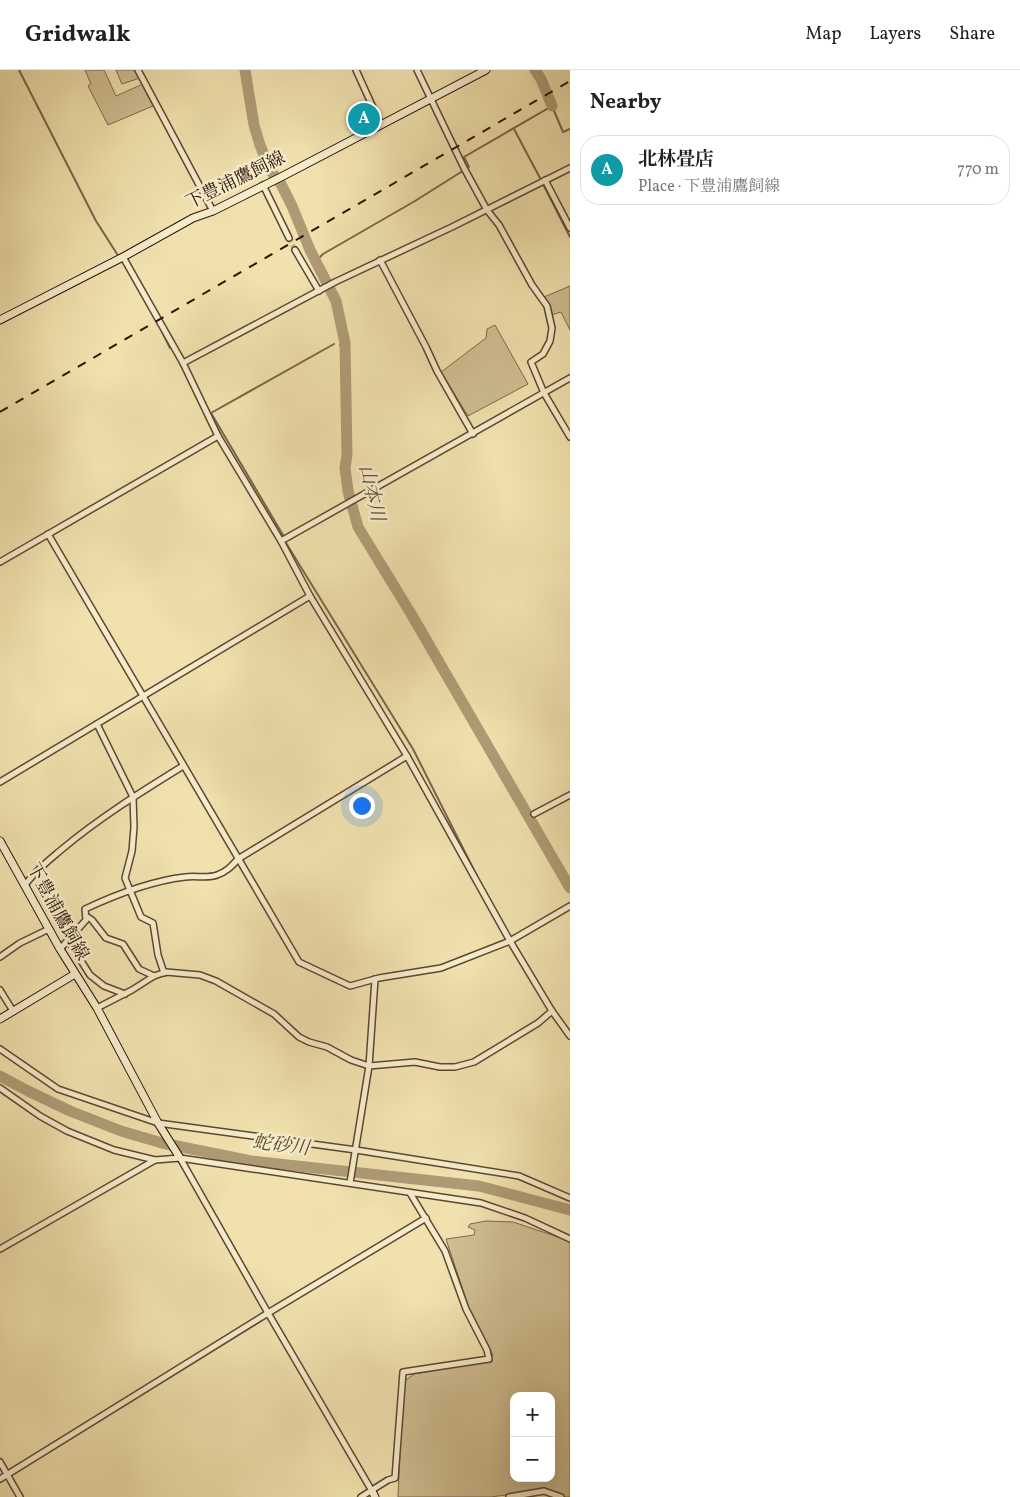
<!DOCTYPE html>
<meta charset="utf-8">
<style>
:root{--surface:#fff;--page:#f6f6f6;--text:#202124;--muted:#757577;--line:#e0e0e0;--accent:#8f2418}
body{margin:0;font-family:Vollkorn,"Noto Serif JP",serif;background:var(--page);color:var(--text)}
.controls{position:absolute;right:15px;bottom:15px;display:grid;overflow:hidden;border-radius:10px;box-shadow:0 5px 20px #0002}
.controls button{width:45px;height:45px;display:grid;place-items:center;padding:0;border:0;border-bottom:1px solid var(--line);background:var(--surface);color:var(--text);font:25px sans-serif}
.you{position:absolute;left:361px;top:735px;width:18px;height:18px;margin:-12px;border:4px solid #fff;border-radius:50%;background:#1a73e8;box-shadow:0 0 0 8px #1a73e833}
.badge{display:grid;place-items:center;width:32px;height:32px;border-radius:50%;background:var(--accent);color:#fff;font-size:16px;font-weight:700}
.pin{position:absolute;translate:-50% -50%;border:2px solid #fff;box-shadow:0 1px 5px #0006}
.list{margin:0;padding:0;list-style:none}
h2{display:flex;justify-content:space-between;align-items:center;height:65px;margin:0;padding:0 20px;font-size:21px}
h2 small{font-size:16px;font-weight:400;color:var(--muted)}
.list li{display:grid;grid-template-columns:32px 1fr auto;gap:15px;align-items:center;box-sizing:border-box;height:70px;margin:0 10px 10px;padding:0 10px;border:1px solid var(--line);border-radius:20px}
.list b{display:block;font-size:19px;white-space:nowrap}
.list p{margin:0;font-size:16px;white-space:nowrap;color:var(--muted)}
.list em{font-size:16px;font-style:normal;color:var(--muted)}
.map{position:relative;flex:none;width:570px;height:1427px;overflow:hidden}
header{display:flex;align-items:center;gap:30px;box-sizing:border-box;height:70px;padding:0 25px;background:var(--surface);border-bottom:1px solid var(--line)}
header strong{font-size:24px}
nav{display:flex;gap:28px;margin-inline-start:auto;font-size:18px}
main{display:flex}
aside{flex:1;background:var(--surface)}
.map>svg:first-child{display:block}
.green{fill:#cfbe92;stroke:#7e684c;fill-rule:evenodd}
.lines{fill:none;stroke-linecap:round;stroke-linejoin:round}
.stream{stroke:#7b6549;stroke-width:2}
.river{stroke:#ae9b75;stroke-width:11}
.street-tunnel{stroke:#c9b88d;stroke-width:5;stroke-dasharray:5 2.5;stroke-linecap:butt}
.street-casing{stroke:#5e4631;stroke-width:8}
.secondary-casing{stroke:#2e1307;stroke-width:9}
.street{stroke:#f5ecca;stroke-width:5}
.secondary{stroke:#f5ecca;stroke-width:7}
.rail{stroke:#2e1307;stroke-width:2;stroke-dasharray:9 9;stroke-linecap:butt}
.labels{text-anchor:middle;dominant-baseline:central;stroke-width:5;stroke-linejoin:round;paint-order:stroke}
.street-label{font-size:18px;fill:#2e1307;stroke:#f5ecca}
.water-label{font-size:19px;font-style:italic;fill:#614933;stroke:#f5ecca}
</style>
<header>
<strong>Gridwalk</strong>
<nav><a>Map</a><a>Layers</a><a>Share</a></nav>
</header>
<main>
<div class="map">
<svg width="570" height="1427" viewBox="0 0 570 1427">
<rect width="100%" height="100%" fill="#f0e1ae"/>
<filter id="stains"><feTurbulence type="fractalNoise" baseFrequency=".004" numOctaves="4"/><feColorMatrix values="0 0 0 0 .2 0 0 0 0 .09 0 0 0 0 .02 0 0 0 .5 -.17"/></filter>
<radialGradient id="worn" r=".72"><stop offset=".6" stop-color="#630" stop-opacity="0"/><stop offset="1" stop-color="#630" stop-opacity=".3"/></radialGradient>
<!-- green -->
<g class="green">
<polygon points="85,0 104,0 116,26 143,14 153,36 108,55 88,16 91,14"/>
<polygon points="116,0 136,0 140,8 122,14"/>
<polygon points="570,216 570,260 561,242 551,245 544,227"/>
<polygon points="495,255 528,314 468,346 441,302 486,268 487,259"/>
<path d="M486,1151L513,1152L570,1171V1427H566L547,1419L491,1427H398L403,1312L414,1304L484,1292L493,1285L469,1238L446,1169L474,1165L475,1160L468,1157L470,1154ZM514,1326H551V1408H514Z"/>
</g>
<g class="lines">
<!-- stream -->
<g class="stream">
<polyline points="19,0 96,151 119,187"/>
<polyline points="514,59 541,110"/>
<polyline points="544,116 570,167"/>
<polyline points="316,191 323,184 415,131 469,97 464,87 552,36 563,62 570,59"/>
<polyline points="156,249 170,278"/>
<polyline points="340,275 345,273"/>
<polyline points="283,465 211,343 334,274"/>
<polyline points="286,473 413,679 477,806"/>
</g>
<!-- river -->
<g class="river">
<polyline points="245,0 254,55 260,75 270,100 281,114 292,136 310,180 336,231 345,273 347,385 345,398 348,421 358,457 410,542 570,818"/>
<polyline points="535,0 541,9 552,36"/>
<polyline points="0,1006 28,1021 70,1041 121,1061 162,1073 251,1091 479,1116 570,1140"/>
</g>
<!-- street-tunnel -->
<polyline class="street-tunnel" points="289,168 295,180"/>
<defs>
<g id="street">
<polyline points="138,0 213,141"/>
<polyline points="356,0 381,55"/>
<polyline points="417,0 464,98 487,140 499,155 532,215 547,236 552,258 550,271 543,284 531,292 544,323 570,367"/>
<polyline points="545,110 570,158"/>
<polyline points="263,115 289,168"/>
<polyline points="295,180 319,221"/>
<polyline points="123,187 183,293 218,366 281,471 310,526 407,686 510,871 552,941 570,966"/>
<polyline points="380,190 426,277 437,301 473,364"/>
<polyline points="183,293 335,212 454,156 570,98"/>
<polyline points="48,464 299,892 350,916 379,908 441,898 510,871 570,836"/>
<polyline points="281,471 570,308"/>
<polyline points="0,492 218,366"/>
<polyline points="97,654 133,727 134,757 132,781 125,808 141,847 153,853 158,885 164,903"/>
<polyline points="0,712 310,526"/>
<polyline points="534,744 570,725"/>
<path d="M25,815C35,801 48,791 61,780C99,748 141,722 183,696"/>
<polyline points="86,846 92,850 106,868 123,874 139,899 154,906"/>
<polyline points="68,870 90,905 104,916 125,924"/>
<path d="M60,879L86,850L85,839C117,824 151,811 185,807C195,805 207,809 217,805C226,802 231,797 238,789L407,686"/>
<polyline points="0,887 20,873 49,859"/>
<polyline points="0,920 13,941"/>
<polyline points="97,938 132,920 154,906 166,902 200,905 216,911 274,944 299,967 309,972 327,977 351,990 369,996 415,992 440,997 455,997 474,992 538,953 552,941"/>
<polyline points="0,979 58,1019 158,1053 356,1080 519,1106 570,1128"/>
<polyline points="0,1018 40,1046 67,1061 114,1080 155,1090 180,1088 481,1133 525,1148 570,1169"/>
<polyline points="180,1088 268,1243 372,1421"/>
<polyline points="350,1113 369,996 375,909"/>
<polyline points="0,1179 155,1090"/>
<polyline points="0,1392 20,1427"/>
<polyline points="0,1409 268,1243 426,1148"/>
<polyline points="361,1427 388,1410 395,1408 403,1302 489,1289 487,1280 466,1239 445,1181 410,1123"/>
<polyline points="509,1427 544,1421 561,1427"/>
</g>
<g id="secondary">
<polyline points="0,250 123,187 193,148 213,141 283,106 486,0"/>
<polyline points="0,771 60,879 97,938 158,1053 180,1088"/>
<polyline points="0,949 75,904"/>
<polyline points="372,1421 375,1427"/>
</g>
</defs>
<!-- street casing -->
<use href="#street" class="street-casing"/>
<!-- secondary casing -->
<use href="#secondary" class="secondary-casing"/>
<!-- street -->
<use href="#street" class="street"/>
<!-- secondary -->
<use href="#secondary" class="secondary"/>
<!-- rail -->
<polyline class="rail" points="0,342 570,11"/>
</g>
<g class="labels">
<!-- street labels -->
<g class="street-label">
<text transform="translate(236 111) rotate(-26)">下豊浦鷹飼線</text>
<text transform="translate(57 842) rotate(61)">下豊浦鷹飼線</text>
</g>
<!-- water labels -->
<g class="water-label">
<text transform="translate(371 423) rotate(77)">山本川</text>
<text transform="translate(281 1076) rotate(7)">蛇砂川</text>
</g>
</g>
<rect width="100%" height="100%" filter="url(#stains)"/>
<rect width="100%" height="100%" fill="url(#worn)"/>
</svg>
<div class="controls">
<button>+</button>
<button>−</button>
</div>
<div class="you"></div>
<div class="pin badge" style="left:364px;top:49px;background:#0f9aa8">A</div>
</div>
<aside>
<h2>Nearby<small></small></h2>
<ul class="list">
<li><span class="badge" style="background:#0f9aa8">A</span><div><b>北林畳店</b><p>Place · 下豊浦鷹飼線</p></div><em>770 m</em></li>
</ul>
</aside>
</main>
